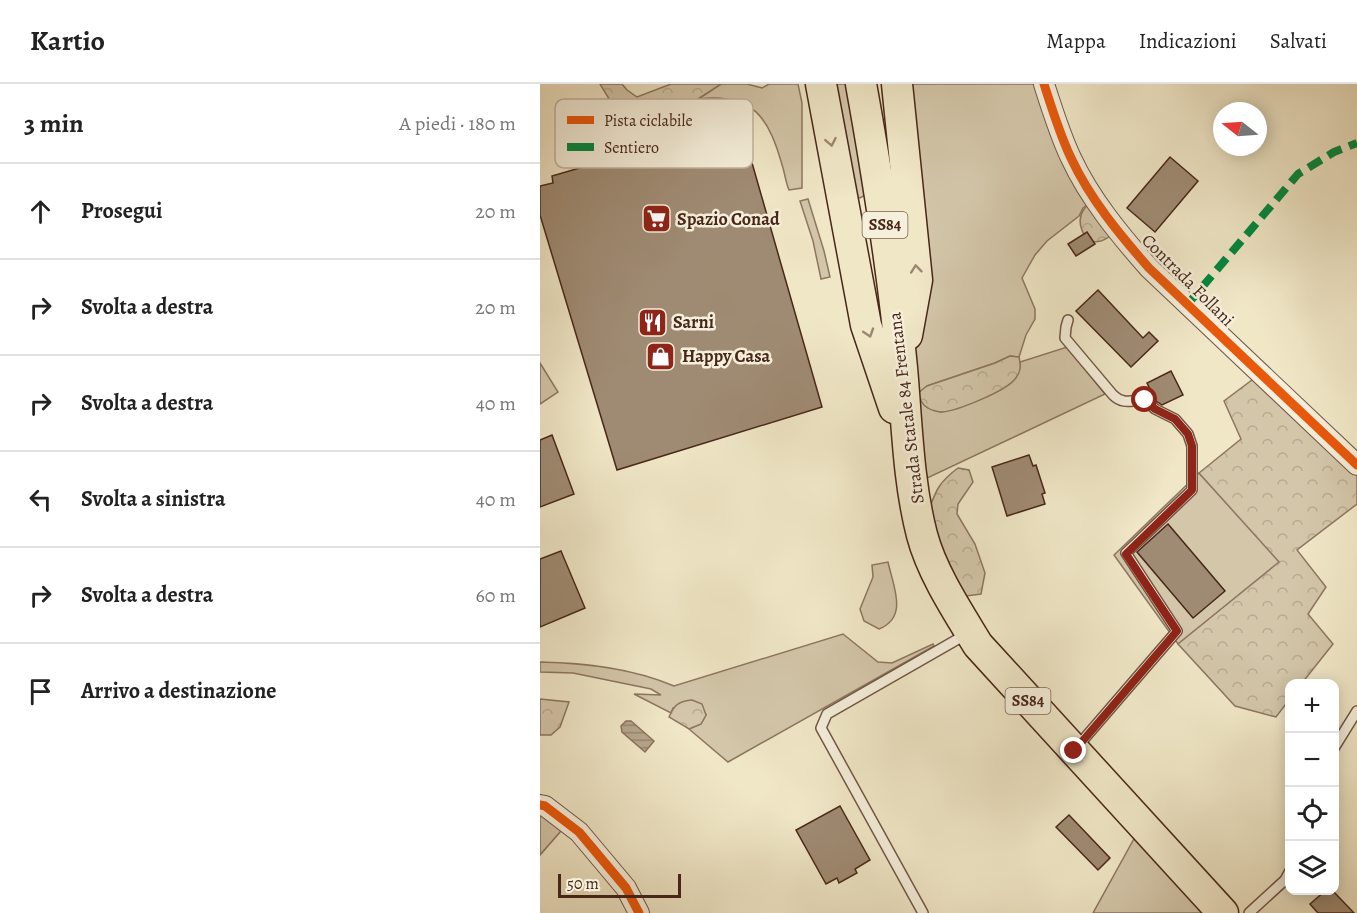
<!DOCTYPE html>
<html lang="it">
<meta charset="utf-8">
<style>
:root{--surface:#fff;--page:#f6f6f6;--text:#222;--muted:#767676;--line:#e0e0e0}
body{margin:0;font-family:Alegreya,serif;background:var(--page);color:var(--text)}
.controls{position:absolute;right:18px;bottom:18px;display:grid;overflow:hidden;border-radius:12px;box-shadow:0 3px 15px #0003}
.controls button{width:54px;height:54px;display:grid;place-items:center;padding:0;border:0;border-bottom:2px solid var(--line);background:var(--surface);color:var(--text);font:30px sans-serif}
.compass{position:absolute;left:673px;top:18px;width:54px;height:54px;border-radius:50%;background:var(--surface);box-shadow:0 3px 15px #0003;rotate:287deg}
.scale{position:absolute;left:18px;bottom:15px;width:123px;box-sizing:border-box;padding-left:6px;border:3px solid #482719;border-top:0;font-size:16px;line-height:21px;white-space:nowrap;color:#482719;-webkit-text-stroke:4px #f5efdb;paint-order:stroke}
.stop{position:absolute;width:18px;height:18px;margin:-14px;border:4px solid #8f2418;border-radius:50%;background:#fff}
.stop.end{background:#8f2418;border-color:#fff;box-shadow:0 2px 6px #0008}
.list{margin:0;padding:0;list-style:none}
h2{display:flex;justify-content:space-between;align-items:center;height:78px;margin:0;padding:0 24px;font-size:26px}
h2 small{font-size:20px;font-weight:400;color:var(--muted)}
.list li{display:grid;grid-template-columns:39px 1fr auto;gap:18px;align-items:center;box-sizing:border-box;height:96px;padding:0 24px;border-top:2px solid var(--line)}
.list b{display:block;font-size:22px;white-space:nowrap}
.list em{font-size:20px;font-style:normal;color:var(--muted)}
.icon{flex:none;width:33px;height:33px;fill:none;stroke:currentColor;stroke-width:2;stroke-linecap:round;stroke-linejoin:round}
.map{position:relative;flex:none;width:817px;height:829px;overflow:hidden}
header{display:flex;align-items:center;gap:36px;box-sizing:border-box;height:84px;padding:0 30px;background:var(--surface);border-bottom:2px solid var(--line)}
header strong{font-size:28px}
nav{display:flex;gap:33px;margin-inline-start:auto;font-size:21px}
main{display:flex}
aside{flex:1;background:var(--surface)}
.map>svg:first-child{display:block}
.green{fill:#d3c6a9;stroke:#8e7661;stroke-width:1.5}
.forest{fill:url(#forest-crowns);stroke:#8e7661;stroke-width:1.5}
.water{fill:url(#water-rules);stroke:#8b735e;stroke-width:1.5}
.building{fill:#9f8b73;stroke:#482719;stroke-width:1.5}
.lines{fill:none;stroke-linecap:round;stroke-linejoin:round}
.lane-casing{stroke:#725744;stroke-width:12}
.street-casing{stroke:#725744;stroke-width:22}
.primary-casing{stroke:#482719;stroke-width:33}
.lane{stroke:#f5efdb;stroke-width:9}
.street{stroke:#f5efdb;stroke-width:20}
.primary{stroke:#f0e7c7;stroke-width:30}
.quiet{stroke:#00873e;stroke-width:8;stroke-dasharray:15 8;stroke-linecap:butt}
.cycleway-casing{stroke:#f5efdb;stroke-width:13}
.cycleway{stroke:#e8590c;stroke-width:9}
.oneway{stroke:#9c8770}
.route{stroke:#8f2418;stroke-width:8}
.labels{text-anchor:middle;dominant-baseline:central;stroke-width:5;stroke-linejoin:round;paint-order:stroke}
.shield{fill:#f5efdb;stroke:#7c6353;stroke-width:1.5}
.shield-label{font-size:16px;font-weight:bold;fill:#482719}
.poi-label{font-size:18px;font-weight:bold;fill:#482719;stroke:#f5efdb;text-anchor:start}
.street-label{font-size:18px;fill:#482719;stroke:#f5efdb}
.key{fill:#f5efdb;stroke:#c1b3a1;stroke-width:1.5}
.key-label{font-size:16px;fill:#482719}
</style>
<header>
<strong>Kartio</strong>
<nav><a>Mappa</a><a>Indicazioni</a><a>Salvati</a></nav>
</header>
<main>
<aside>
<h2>3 min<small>A piedi · 180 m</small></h2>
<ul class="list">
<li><svg class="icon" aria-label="ahead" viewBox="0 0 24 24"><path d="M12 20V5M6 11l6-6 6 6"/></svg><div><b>Prosegui</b></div><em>20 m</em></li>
<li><svg class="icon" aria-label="right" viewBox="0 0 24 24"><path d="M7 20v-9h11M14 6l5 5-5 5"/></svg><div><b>Svolta a destra</b></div><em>20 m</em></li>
<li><svg class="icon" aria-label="right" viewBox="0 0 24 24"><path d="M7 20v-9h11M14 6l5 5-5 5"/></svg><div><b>Svolta a destra</b></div><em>40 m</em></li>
<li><svg class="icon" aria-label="left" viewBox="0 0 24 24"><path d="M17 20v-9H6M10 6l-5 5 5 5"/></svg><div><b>Svolta a sinistra</b></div><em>40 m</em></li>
<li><svg class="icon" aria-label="right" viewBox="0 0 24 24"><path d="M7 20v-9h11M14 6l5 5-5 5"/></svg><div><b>Svolta a destra</b></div><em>60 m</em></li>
<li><svg class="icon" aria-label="arrive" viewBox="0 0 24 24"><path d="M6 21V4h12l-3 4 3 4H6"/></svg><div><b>Arrivo a destinazione</b></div></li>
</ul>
</aside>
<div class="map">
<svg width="817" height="829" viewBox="0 0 817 829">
<defs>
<pattern id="forest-crowns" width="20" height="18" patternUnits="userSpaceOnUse" patternTransform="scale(1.5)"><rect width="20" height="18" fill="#d3c6a9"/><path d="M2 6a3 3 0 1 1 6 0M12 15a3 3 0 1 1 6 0" fill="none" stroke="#b7aa91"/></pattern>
<pattern id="water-rules" width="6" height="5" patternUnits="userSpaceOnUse" patternTransform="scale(1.5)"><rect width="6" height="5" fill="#b7a68c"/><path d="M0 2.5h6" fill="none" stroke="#978772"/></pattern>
</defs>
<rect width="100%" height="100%" fill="#f0e7c7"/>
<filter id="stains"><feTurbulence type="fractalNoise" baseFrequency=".00333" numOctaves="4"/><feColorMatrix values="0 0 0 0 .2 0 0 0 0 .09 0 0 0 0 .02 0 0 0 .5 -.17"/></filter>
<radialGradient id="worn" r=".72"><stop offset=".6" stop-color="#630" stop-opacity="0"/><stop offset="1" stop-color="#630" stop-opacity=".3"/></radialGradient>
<!-- green -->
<g class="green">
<path d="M181,0H207L222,4L229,0H258L262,19V104L249,106C246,99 245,91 243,84C229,34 214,8 158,15Z"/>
<polygon points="293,0 311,0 325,111 320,114 313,112"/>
<path d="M369,0H499L550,119L543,124L539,132L507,157L495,171L482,194L495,225V235L486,251L479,273L470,272L455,279L387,302L401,328C422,322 483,306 480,278L527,263L565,310L381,397L373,354Z"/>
<polygon points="268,115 284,167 290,193 281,195 273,157 260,117"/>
<polygon points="0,279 18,308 0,320"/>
<polygon points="659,389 740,478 638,560 574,471"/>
<path d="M348,478C353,502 369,533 339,545L324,537L320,525L333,493L332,481Z"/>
<path d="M303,550L338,578L352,579L393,560L394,562L188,678L149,645L161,640L166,631L161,620L133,624L131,629L94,610L121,611L111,605L33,589L0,588V578C46,579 92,584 134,602Z"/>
<polygon points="2,730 21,747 0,771 0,732"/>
<polygon points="595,753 666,829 553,829"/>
</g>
<!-- forest -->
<g class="forest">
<polygon points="60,0 82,0 87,6 97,13 131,0 181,0 158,15 130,27 107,41 86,43"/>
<path d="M550,119L573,150C564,157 559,159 548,157C538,143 536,130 550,119Z"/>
<path d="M470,272L479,273C481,282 481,288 475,295C466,307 417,327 402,328C398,328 391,326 388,324C382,321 380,315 378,309L387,302L455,279Z"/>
<polygon points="716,293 817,389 817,420 757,466 786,503 768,530 793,560 762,599 750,600 749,616 736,633 695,622 638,560 739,478 659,389 701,355 684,317"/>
<path d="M418,384L429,386L433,398L418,420L417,430L435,460L445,489L441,510L426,512L414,499L388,428C396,406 399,398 418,384Z"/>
<polygon points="0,615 29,618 20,643 11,651 0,651"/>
<path d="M152,616L162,620L166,631L161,640L149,645L129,633C134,621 139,617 152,616Z"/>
</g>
<!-- water -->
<polygon class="water" points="86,637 91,637 114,657 105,668 82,648 81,642"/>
<!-- building -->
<g class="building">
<polygon points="200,37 282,323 77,386 0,131 0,102 13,99 12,92"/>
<polygon points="630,73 658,97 615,148 587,124"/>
<polygon points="547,148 555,160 536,172 528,160"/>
<polygon points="558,206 603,254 609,248 618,257 591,283 536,227"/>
<polygon points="631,287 643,311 622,321 616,317 607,299"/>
<polygon points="12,351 34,410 0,423 0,356"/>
<polygon points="489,371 493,382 496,381 505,409 502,410 505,420 467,432 452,383"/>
<polygon points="628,440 685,507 653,534 597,468"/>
<polygon points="21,467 45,524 0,543 0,475"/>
<polygon points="300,722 330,776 315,785 317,789 299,799 297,794 286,800 256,746"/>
<polygon points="529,731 570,774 558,786 516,743"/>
<polygon points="785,807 793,807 814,829 778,829 770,820"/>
</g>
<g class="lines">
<defs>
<g id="lane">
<path d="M528,236L526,243L525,254L573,311C583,321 592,316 605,316L615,325L635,335L648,350L652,362V406L586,469L637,547L537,663"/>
<polyline points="794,664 817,627"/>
<polyline points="383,829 281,644 287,630 425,551"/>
<polyline points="709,829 745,796 750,787"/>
</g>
<g id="street">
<path d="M504,0C512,25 520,51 531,74C550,115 580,151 609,184L817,381"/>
<polyline points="0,721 5,722 39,748 86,804 99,829"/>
</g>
<g id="primary">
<polyline points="281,0 326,241 354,324"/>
<path d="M321,0C338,94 353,189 362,284C367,340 368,397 382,451C392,489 418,528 438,561L683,829"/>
<polyline points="357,0 377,196 367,251"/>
</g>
</defs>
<!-- lane casing -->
<use href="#lane" class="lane-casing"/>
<!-- street casing -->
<use href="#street" class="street-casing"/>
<!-- primary casing -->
<use href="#primary" class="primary-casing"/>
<!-- lane -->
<use href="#lane" class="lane"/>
<!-- street -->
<use href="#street" class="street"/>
<!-- primary -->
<use href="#primary" class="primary"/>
<!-- quiet -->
<polyline class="quiet" points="647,221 758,90 794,68 817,59"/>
<defs>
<g id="cycleway">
<path d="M504,0C512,25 520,51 531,74C550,115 580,151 609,184L817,381"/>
<polyline points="0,721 5,722 39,748 86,804 99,829"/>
</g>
</defs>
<!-- cycleway casing -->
<use href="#cycleway" class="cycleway-casing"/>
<!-- cycleway -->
<use href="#cycleway" class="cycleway"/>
</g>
<!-- one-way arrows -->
<defs><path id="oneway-chevron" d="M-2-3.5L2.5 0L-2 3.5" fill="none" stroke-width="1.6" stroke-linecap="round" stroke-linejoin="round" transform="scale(1.5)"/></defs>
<g class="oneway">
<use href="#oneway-chevron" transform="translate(291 58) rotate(79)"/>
<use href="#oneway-chevron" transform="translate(376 185) rotate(-96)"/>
<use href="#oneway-chevron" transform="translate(329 249) rotate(72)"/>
</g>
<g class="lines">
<!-- route -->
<polyline class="route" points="534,667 637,547 586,470 652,406 652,362 648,350 635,335 615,325 605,316"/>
</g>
<!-- icons -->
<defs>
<symbol id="supermarket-square" viewBox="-11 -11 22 22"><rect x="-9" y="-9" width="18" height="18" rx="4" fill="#8f2418" stroke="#f5efdb"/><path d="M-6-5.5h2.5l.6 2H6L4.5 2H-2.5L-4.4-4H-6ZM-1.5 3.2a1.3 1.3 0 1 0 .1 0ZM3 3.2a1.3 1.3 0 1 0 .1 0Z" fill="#fff"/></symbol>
<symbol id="restaurant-square" viewBox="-11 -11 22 22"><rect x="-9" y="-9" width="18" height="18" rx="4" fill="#8f2418" stroke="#f5efdb"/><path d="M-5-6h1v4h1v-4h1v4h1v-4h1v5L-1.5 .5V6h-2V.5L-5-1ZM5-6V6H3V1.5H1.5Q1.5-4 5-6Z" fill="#fff"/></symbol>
<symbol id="shop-square" viewBox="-11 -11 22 22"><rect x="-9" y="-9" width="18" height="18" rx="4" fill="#8f2418" stroke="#f5efdb"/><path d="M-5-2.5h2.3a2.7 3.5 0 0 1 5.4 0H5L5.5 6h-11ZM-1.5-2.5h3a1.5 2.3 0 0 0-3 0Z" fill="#fff"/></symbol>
</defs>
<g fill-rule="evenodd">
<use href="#supermarket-square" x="100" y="118" width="33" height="33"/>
<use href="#restaurant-square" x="96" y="222" width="33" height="33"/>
<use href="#shop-square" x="104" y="256" width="33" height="33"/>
</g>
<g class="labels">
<!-- shield labels -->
<g class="shield">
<rect x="322.5" y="128" width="45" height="26" rx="4.5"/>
<rect x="465.5" y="604" width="45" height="26" rx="4.5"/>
</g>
<g class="shield-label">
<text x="345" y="141">SS84</text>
<text x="488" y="617">SS84</text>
</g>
<!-- poi labels -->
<g class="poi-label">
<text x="137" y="135">Spazio Conad</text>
<text x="133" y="238">Sarni</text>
<text x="142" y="272">Happy Casa</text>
</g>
<!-- street labels -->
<g class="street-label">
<text transform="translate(648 196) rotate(45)">Contrada Follani</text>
<text transform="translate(366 324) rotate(-97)">Strada Statale 84 Frentana</text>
</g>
</g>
<!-- legend -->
<rect x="15" y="15" width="198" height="69" rx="9" class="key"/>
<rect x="27" y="32" width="27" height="8" fill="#e8590c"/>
<rect x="27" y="59" width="27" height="8" fill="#00873e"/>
<g class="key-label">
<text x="64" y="42">Pista ciclabile</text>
<text x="64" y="69">Sentiero</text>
</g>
<rect width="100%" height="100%" filter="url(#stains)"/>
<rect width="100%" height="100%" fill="url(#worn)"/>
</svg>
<div class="controls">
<button>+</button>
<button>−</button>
<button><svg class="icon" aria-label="locate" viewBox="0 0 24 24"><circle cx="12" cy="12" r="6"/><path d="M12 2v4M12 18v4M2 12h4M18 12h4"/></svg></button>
<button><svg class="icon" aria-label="layers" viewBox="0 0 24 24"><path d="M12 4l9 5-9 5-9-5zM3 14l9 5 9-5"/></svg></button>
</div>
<svg class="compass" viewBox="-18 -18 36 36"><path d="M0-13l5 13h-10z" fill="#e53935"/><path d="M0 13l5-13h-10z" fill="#767676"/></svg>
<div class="scale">50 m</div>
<div class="stop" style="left:605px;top:316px"></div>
<div class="stop end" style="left:534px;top:667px"></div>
</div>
</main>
